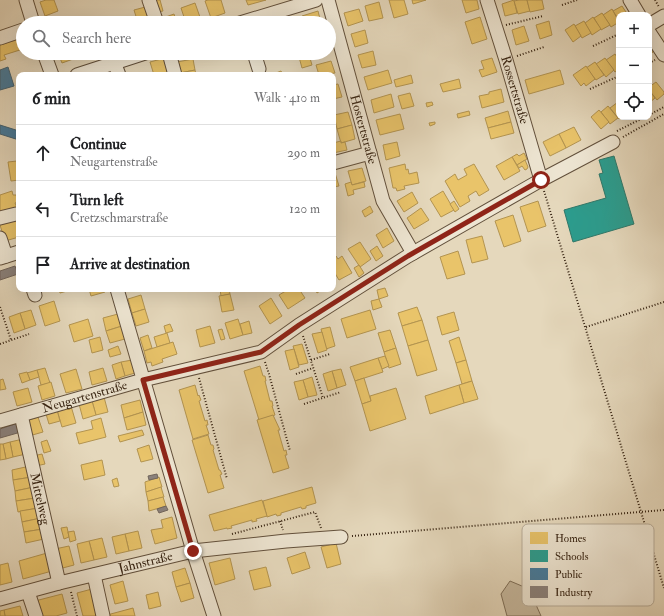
<!DOCTYPE html>
<meta charset="utf-8">
<style>
:root{--surface:#fff;--page:#f2f2f2;--text:#202124;--muted:#757577;--line:#e0e0e0}
body{margin:0;font-family:"IM FELL Double Pica",serif;background:var(--page);color:var(--text)}
.controls{position:absolute;right:12px;top:12px;display:grid;overflow:hidden;border-radius:8px;box-shadow:0 4px 16px #0002}
.controls button{width:36px;height:36px;display:grid;place-items:center;padding:0;border:0;border-bottom:1px solid var(--line);background:var(--surface);color:var(--text);font:20px sans-serif}
.stop{position:absolute;width:12px;height:12px;margin:-9px;border:3px solid #8f2418;border-radius:50%;background:#fff}
.stop.end{background:#8f2418;border-color:#fff;box-shadow:0 1px 4px #0008}
.list{margin:0;padding:0;list-style:none}
h2{display:flex;justify-content:space-between;align-items:center;height:52px;margin:0;padding:0 16px;font-size:17px}
h2 small{font-size:13px;font-weight:400;color:var(--muted)}
.list li{display:grid;grid-template-columns:26px 1fr auto;gap:12px;align-items:center;box-sizing:border-box;height:56px;padding:0 16px;border-top:1px solid var(--line)}
.list b{display:block;font-size:15px;white-space:nowrap}
.list p{margin:0;font-size:13px;white-space:nowrap;color:var(--muted)}
.list em{font-size:13px;font-style:normal;color:var(--muted)}
.icon{flex:none;width:22px;height:22px;fill:none;stroke:currentColor;stroke-width:2;stroke-linecap:round;stroke-linejoin:round}
.map{position:relative;flex:none;width:664px;height:616px;overflow:hidden}
.search{position:absolute;background:var(--surface);box-shadow:0 4px 16px #0002;left:16px;top:16px;width:320px;height:44px;display:flex;align-items:center;gap:10px;box-sizing:border-box;padding:0 14px;border-radius:22px;color:var(--muted);font-size:15px}
.panel{position:absolute;background:var(--surface);box-shadow:0 4px 16px #0002;left:16px;top:72px;width:320px;height:220px;border-radius:8px}
.map>svg:first-child{display:block}
.green{fill:#c7b99f;stroke:#7e6e58}
.homes{fill:#e9c46a;stroke:#b39450}
.schools{fill:#2a9d8f;stroke:#2e786a}
.public{fill:#457b9d;stroke:#406173}
.industry{fill:#8a817c;stroke:#71655c}
.lines{fill:none;stroke-linecap:round;stroke-linejoin:round}
.minor-casing{stroke:#62503c;stroke-width:15}
.path{stroke:#362312;stroke-width:2;stroke-dasharray:1 2;stroke-linecap:butt}
.minor{stroke:#eee6d3;stroke-width:13}
.route{stroke:#8f2418;stroke-width:5}
.labels{text-anchor:middle;dominant-baseline:central;stroke-width:4;stroke-linejoin:round;paint-order:stroke}
.street-label{font-size:13px;fill:#362312;stroke:#eee6d3}
.key{fill:#eee6d3;stroke:#b7ac99;stroke-width:1}
.key-label{font-size:11px;fill:#362312}
</style>
<div class="map">
<svg width="664" height="616" viewBox="0 0 664 616">
<rect width="100%" height="100%" fill="#e5d8bc"/>
<filter id="stains"><feTurbulence type="fractalNoise" baseFrequency=".005" numOctaves="4"/><feColorMatrix values="0 0 0 0 .2 0 0 0 0 .09 0 0 0 0 .02 0 0 0 .5 -.17"/></filter>
<radialGradient id="worn" r=".72"><stop offset=".6" stop-color="#630" stop-opacity="0"/><stop offset="1" stop-color="#630" stop-opacity=".3"/></radialGradient>
<!-- green -->
<polygon class="green" points="510,581 529,589 541,616 507,616 501,594"/>
<!-- homes -->
<g class="homes">
<polygon points="46,0 54,0 58,11 45,16 40,2"/>
<polygon points="154,0 160,0 163,11 158,12"/>
<polygon points="208,0 221,0 225,13 211,18 205,1"/>
<polygon points="246,0 266,0 248,5"/>
<polygon points="389,0 404,0 408,14 394,18"/>
<polygon points="412,0 426,0 413,4"/>
<polygon points="462,0 477,0 479,9 466,13"/>
<polygon points="514,0 517,13 505,16 502,4"/>
<polygon points="519,0 527,0 530,11 518,14 514,1"/>
<polygon points="527,0 542,0 544,9 530,12"/>
<polygon points="379,2 383,18 369,21 365,6"/>
<polygon points="195,3 201,20 192,23 186,23 181,8"/>
<polygon points="149,6 154,23 138,23 134,10"/>
<polygon points="622,6 628,15 619,15 619,20 613,11"/>
<polygon points="359,9 363,21 348,26 344,13"/>
<polygon points="612,9 619,22 611,27 603,15"/>
<polygon points="318,11 321,23 304,23 302,16"/>
<polygon points="602,13 610,25 601,30 594,18"/>
<polygon points="174,14 177,23 165,23 163,18"/>
<polygon points="480,17 487,39 472,44 465,22"/>
<polygon points="593,17 601,29 592,35 585,23"/>
<polygon points="61,20 62,23 51,23"/>
<polygon points="549,21 552,35 540,39 536,25"/>
<polygon points="584,21 591,33 582,38 575,26"/>
<polygon points="574,24 581,36 573,42 565,30"/>
<polygon points="524,26 529,41 516,45 512,30"/>
<polygon points="365,30 368,43 355,47 351,34"/>
<polygon points="23,38 23,49 4,55 6,59 0,61 0,45"/>
<polygon points="649,47 653,52 649,55"/>
<polygon points="373,51 376,65 362,68 358,55"/>
<polygon points="58,53 74,53 76,58 62,63"/>
<polygon points="615,54 619,60 619,69 615,72 606,60"/>
<polygon points="309,55 312,65 302,68 299,57"/>
<polygon points="165,58 170,73 163,75 154,75 150,62"/>
<polygon points="492,58 497,72 482,77 479,70 484,69 481,61"/>
<polygon points="605,58 614,70 606,77 596,64"/>
<polygon points="193,59 195,70 180,73 177,62"/>
<polygon points="331,61 335,73 319,75 316,65"/>
<polygon points="595,62 604,75 596,80 586,68"/>
<polygon points="586,66 595,79 586,86 584,83 581,86 573,75"/>
<polygon points="195,70 196,75 180,75 180,73"/>
<polygon points="388,70 392,83 368,90 364,77"/>
<polygon points="560,70 564,84 529,94 525,80"/>
<polygon points="281,71 283,75 271,75"/>
<polygon points="411,75 413,83 396,87 394,80"/>
<polygon points="459,79 461,88 443,92 440,84"/>
<polygon points="656,82 664,92 664,94 657,100 649,90 649,87"/>
<polygon points="338,84 342,97 333,99 333,85"/>
<polygon points="501,89 504,102 482,108 479,96 489,94 489,92"/>
<polygon points="649,90 655,98 649,103"/>
<polygon points="410,93 414,106 402,109 398,96"/>
<polygon points="391,94 394,107 374,113 371,100"/>
<polygon points="432,102 433,105 427,107 426,103"/>
<polygon points="618,102 619,103 619,117 621,117 619,119 610,108"/>
<polygon points="608,106 618,118 610,124 601,112"/>
<polygon points="599,110 609,122 601,129 591,117"/>
<polygon points="469,111 470,115 458,118 457,114"/>
<polygon points="508,111 511,122 488,128 485,118"/>
<polygon points="348,112 352,125 337,129 334,115"/>
<polygon points="400,114 404,129 380,135 376,120"/>
<polygon points="435,122 435,124 430,126 429,123"/>
<polygon points="511,122 514,133 491,139 488,128"/>
<polygon points="352,125 355,139 341,143 337,129"/>
<polygon points="574,127 581,140 566,148 559,134"/>
<polygon points="559,134 566,148 550,156 543,142"/>
<polygon points="341,141 341,143 345,142 347,150 333,153 333,143"/>
<polygon points="397,142 400,156 386,160 383,145"/>
<polygon points="524,153 527,159 517,165 512,157 517,154 519,156"/>
<polygon points="512,157 520,171 504,180 496,166"/>
<polygon points="525,160 528,167 527,169 525,170 522,166 519,168 517,165"/>
<polygon points="17,161 19,180 11,181 8,162"/>
<polygon points="405,164 406,170 408,169 409,174 417,172 419,183 404,186 405,189 397,191 396,188 393,188 389,168"/>
<polygon points="474,164 489,190 479,196 476,191 468,196 470,201 460,207 445,181 455,174 458,180 467,175 464,169"/>
<polygon points="362,168 366,181 352,185 348,171"/>
<polygon points="335,173 339,186 333,187 333,174"/>
<polygon points="351,182 352,185 364,182 365,187 353,190 354,194 348,196 345,184"/>
<polygon points="12,191 13,195 16,195 18,202 15,203 17,208 0,213 0,195"/>
<polygon points="443,191 454,210 441,217 430,199"/>
<polygon points="412,192 418,203 404,212 397,201"/>
<polygon points="454,201 459,209 455,212 450,204"/>
<polygon points="538,201 546,226 528,232 520,207"/>
<polygon points="370,206 373,212 365,217 362,211"/>
<polygon points="421,208 429,220 414,229 407,218"/>
<polygon points="513,215 521,241 504,247 495,221"/>
<polygon points="16,220 19,228 19,237 5,241 0,225"/>
<polygon points="387,228 394,241 383,248 376,235"/>
<polygon points="482,236 488,259 472,263 466,240"/>
<polygon points="360,242 371,259 360,267 348,249"/>
<polygon points="377,246 383,256 376,261 370,251"/>
<polygon points="458,251 465,274 447,279 440,257"/>
<polygon points="336,256 338,259 342,256 352,273 339,280 333,270 333,258"/>
<polygon points="359,265 364,273 359,277 354,268"/>
<polygon points="385,288 388,296 379,299 377,290"/>
<polygon points="59,289 74,289 60,293"/>
<polygon points="89,289 104,289 105,292 91,296"/>
<polygon points="220,289 229,289 230,294 221,296"/>
<polygon points="289,289 299,289 305,298 288,309 279,295"/>
<polygon points="315,289 323,289 317,293"/>
<polygon points="230,294 234,310 222,312 219,296"/>
<polygon points="141,295 145,309 132,313 128,299"/>
<polygon points="271,298 282,316 270,324 259,306"/>
<polygon points="379,299 382,307 373,310 371,301"/>
<polygon points="54,301 60,321 45,326 39,306"/>
<polygon points="417,307 422,320 402,326 398,313"/>
<polygon points="145,309 149,322 136,326 132,313"/>
<polygon points="31,310 36,325 25,329 20,313"/>
<polygon points="370,310 376,329 347,338 341,319"/>
<polygon points="454,312 459,330 442,335 437,317"/>
<polygon points="20,313 25,329 14,333 9,317"/>
<polygon points="118,314 122,326 106,331 103,318"/>
<polygon points="88,319 93,336 74,342 69,325"/>
<polygon points="238,319 243,335 230,339 225,323"/>
<polygon points="422,320 428,340 408,346 402,326"/>
<polygon points="249,321 252,333 243,335 240,324"/>
<polygon points="170,324 173,331 166,333 164,326"/>
<polygon points="122,326 125,339 110,343 106,331"/>
<polygon points="210,326 215,343 200,347 196,330"/>
<polygon points="330,327 335,346 326,349 321,329"/>
<polygon points="222,329 225,339 221,340 218,330"/>
<polygon points="390,330 396,348 384,352 378,333"/>
<polygon points="322,332 327,350 318,353 312,334"/>
<polygon points="167,333 170,343 157,347 154,337"/>
<polygon points="148,335 152,348 144,351 140,338"/>
<polygon points="100,337 103,350 92,353 89,340"/>
<polygon points="459,337 466,360 456,363 449,341"/>
<polygon points="428,340 437,370 417,376 408,346"/>
<polygon points="173,342 177,354 162,359 163,362 152,366 151,362 147,363 144,351"/>
<polygon points="302,344 308,363 299,365 293,346"/>
<polygon points="118,346 121,354 110,357 108,350"/>
<polygon points="396,348 401,364 389,368 384,352"/>
<polygon points="294,349 299,367 290,370 285,351"/>
<polygon points="385,356 389,366 382,369 378,358"/>
<polygon points="378,358 383,372 355,381 350,367"/>
<polygon points="132,360 135,373 125,376 121,362"/>
<polygon points="466,360 472,381 462,384 456,363"/>
<polygon points="121,362 125,376 116,379 112,365"/>
<polygon points="260,366 263,376 265,376 266,381 265,381 270,401 272,401 273,406 272,406 275,415 259,420 244,371"/>
<polygon points="45,368 50,383 41,385 37,370"/>
<polygon points="103,368 107,381 92,385 89,372"/>
<polygon points="76,369 82,389 66,393 60,374"/>
<polygon points="341,369 346,385 337,388 332,371"/>
<polygon points="37,370 39,377 30,380 27,373"/>
<polygon points="332,371 337,388 328,391 323,374"/>
<polygon points="27,372 30,380 22,383 19,374"/>
<polygon points="312,377 317,395 308,397 303,380"/>
<polygon points="364,378 371,401 362,404 355,381"/>
<polygon points="3,379 6,389 0,390 0,380"/>
<polygon points="303,380 308,397 299,400 294,382"/>
<polygon points="472,381 478,399 464,403 459,385"/>
<polygon points="51,382 55,396 42,400 38,386"/>
<polygon points="195,385 198,396 199,395 201,400 199,401 205,421 207,420 208,425 206,425 209,434 193,439 179,390"/>
<polygon points="459,385 464,403 430,414 425,396"/>
<polygon points="28,388 32,402 17,406 13,392"/>
<polygon points="396,388 406,419 370,431 362,404 371,401 370,396"/>
<polygon points="104,397 108,412 96,415 92,401"/>
<polygon points="140,400 143,412 124,418 121,405"/>
<polygon points="92,401 96,415 83,419 79,404"/>
<polygon points="71,406 76,423 62,427 57,410"/>
<polygon points="57,410 60,421 49,424 46,414"/>
<polygon points="143,412 146,425 127,430 124,418"/>
<polygon points="273,415 280,430 278,430 284,451 286,450 287,455 285,455 289,468 273,473 257,420"/>
<polygon points="38,417 43,432 29,436 25,421"/>
<polygon points="101,418 106,437 79,444 76,433 93,429 91,421"/>
<polygon points="142,430 144,435 120,442 118,436"/>
<polygon points="208,435 211,445 213,445 214,449 213,450 219,470 220,470 222,474 220,475 224,488 208,493 192,440"/>
<polygon points="23,439 26,454 13,457 10,442"/>
<polygon points="47,440 51,451 44,453 41,442"/>
<polygon points="10,442 13,457 6,459 3,444"/>
<polygon points="0,444 3,444 6,459 0,460"/>
<polygon points="149,445 153,459 141,462 137,449"/>
<polygon points="42,454 45,464 36,466 33,456"/>
<polygon points="102,460 105,475 84,480 81,465"/>
<polygon points="30,466 32,477 13,480 12,470"/>
<polygon points="32,477 34,487 15,491 13,480"/>
<polygon points="159,477 162,487 146,492 145,482"/>
<polygon points="117,478 119,486 114,487 112,480"/>
<polygon points="34,487 35,498 16,501 15,491"/>
<polygon points="161,487 164,497 148,501 146,492"/>
<polygon points="312,487 316,503 306,506 306,508 302,509 301,507 281,513 281,515 277,516 276,514 267,517 263,501"/>
<polygon points="163,497 166,506 149,511 148,501"/>
<polygon points="35,498 37,508 18,512 16,501"/>
<polygon points="262,500 267,516 256,519 257,521 252,522 252,520 231,526 232,528 227,529 227,528 214,531 209,515"/>
<polygon points="39,508 41,518 22,522 20,511"/>
<polygon points="172,517 177,538 155,544 151,530 163,528 161,520"/>
<polygon points="41,518 43,529 24,532 22,522"/>
<polygon points="67,527 69,537 64,539 61,528"/>
<polygon points="43,529 44,539 26,543 24,532"/>
<polygon points="74,531 76,540 70,542 68,532"/>
<polygon points="138,531 142,548 129,551 125,534"/>
<polygon points="125,534 129,551 116,554 112,537"/>
<polygon points="102,538 107,557 94,560 89,541"/>
<polygon points="89,541 94,560 81,563 77,544"/>
<polygon points="336,543 341,564 327,568 321,547"/>
<polygon points="69,546 74,565 59,569 55,549"/>
<polygon points="305,552 310,568 292,574 287,558"/>
<polygon points="47,553 52,571 23,579 19,561"/>
<polygon points="230,558 235,579 215,585 209,563"/>
<polygon points="8,563 12,582 0,585 0,565"/>
<polygon points="266,567 271,586 254,590 249,571"/>
<polygon points="185,568 190,583 176,587 172,572"/>
<polygon points="123,581 128,601 115,604 110,585"/>
<polygon points="190,583 194,598 181,602 176,587"/>
<polygon points="92,589 99,616 83,616 77,593"/>
<polygon points="158,592 161,606 149,609 146,595"/>
<polygon points="62,594 67,613 56,616 39,616 35,601"/>
<polygon points="20,606 23,616 5,616 4,610"/>
<polygon points="133,608 135,616 108,616 107,615"/>
<polygon points="4,610 5,616 0,616 0,611"/>
</g>
<!-- schools -->
<polygon class="schools" points="614,156 634,224 573,242 564,210 606,198 599,174 603,173 599,160"/>
<!-- public -->
<g class="public">
<polygon points="8,67 14,86 0,90 0,70"/>
<polygon points="0,125 19,131 19,140 0,134"/>
</g>
<!-- industry -->
<g class="industry">
<polygon points="15,266 18,274 0,280 0,271"/>
<polygon points="18,423 21,432 0,438 0,429"/>
<polygon points="157,474 158,478 149,480 148,476"/>
<polygon points="166,506 168,510 159,513 157,509"/>
</g>
<g class="lines">
<defs>
<g id="minor">
<polyline points="26,0 33,23"/>
<polyline points="149,0 157,23"/>
<path id="s1" d="M328,0L383,201L413,253"/>
<path id="s2" d="M487,0L506,60L541,180"/>
<polyline points="630,0 639,15"/>
<polyline points="240,23 316,0"/>
<polyline points="649,25 664,16"/>
<polyline points="649,32 664,55"/>
<polyline points="0,38 23,30"/>
<polyline points="44,53 52,75"/>
<polyline points="169,53 175,75"/>
<polyline points="254,53 259,69"/>
<polyline points="114,62 119,75"/>
<polyline points="77,75 145,53"/>
<polyline points="333,163 370,153"/>
<polyline points="0,218 16,214"/>
<polyline points="0,238 6,256"/>
<polyline points="0,258 19,252"/>
<polyline points="33,289 35,295"/>
<polyline points="117,289 193,551 214,616"/>
<path id="s3" d="M21,415L59,583"/>
<path id="s4" d="M0,421L143,380L261,352L299,325L408,256L541,180L613,142"/>
<polyline points="94,575 103,616"/>
<polyline points="28,592 36,616"/>
<path id="s5" d="M0,599L59,583L193,551L286,541L341,537"/>
</g>
</defs>
<!-- minor casing -->
<use href="#minor" class="minor-casing"/>
<!-- path -->
<g class="path">
<polyline points="655,0 659,7"/>
<polyline points="562,5 577,0"/>
<polyline points="506,25 543,16"/>
<polyline points="593,46 619,34"/>
<polyline points="517,56 544,47"/>
<polyline points="649,63 655,60"/>
<polyline points="590,89 619,76"/>
<polyline points="649,115 664,107"/>
<polyline points="617,131 645,117"/>
<polyline points="623,137 664,114"/>
<polyline points="544,191 664,588"/>
<polyline points="0,307 11,340"/>
<polyline points="586,327 664,302"/>
<polyline points="303,336 323,398"/>
<polyline points="0,344 29,334"/>
<polyline points="311,360 330,354"/>
<polyline points="265,362 269,374 290,451"/>
<polyline points="296,374 313,368"/>
<polyline points="199,378 227,479"/>
<polyline points="304,404 341,392"/>
<polyline points="280,521 283,530"/>
<polyline points="232,534 315,512 321,528"/>
<polyline points="352,536 664,510"/>
<polyline points="71,592 77,616"/>
</g>
<!-- minor -->
<use href="#minor" class="minor"/>
</g>
<g class="lines">
<!-- route -->
<polyline class="route" points="193,551 143,380 261,352 299,325 408,256 541,180"/>
</g>
<g class="labels">
<!-- street labels -->
<g class="street-label">
<text stroke="none"><textPath href="#s2" startOffset="94">Rossertstraße</textPath></text>
<text stroke="none"><textPath href="#s1" startOffset="134">Hostertstraße</textPath></text>
<text stroke="none"><textPath href="#s4" startOffset="88">Neugartenstraße</textPath></text>
<text stroke="none"><textPath href="#s3" startOffset="86">Mittelweg</textPath></text>
<text stroke="none"><textPath href="#s5" startOffset="150">Jahnstraße</textPath></text>
</g>
</g>
<!-- legend -->
<rect x="522" y="524" width="132" height="82" rx="6" class="key"/>
<rect x="530" y="532" width="18" height="12" fill="#e9c46a"/>
<rect x="530" y="550" width="18" height="12" fill="#2a9d8f"/>
<rect x="530" y="568" width="18" height="12" fill="#457b9d"/>
<rect x="530" y="586" width="18" height="12" fill="#8a817c"/>
<g class="key-label">
<text x="555" y="542">Homes</text>
<text x="555" y="560">Schools</text>
<text x="555" y="578">Public</text>
<text x="555" y="596">Industry</text>
</g>
<rect width="100%" height="100%" filter="url(#stains)"/>
<rect width="100%" height="100%" fill="url(#worn)"/>
</svg>
<div class="controls">
<button>+</button>
<button>−</button>
<button><svg class="icon" aria-label="locate" viewBox="0 0 24 24"><circle cx="12" cy="12" r="6"/><path d="M12 2v4M12 18v4M2 12h4M18 12h4"/></svg></button>
</div>
<div class="stop" style="left:541px;top:180px"></div>
<div class="stop end" style="left:193px;top:551px"></div>
<div class="search"><svg class="icon" aria-label="search" viewBox="0 0 24 24"><circle cx="10" cy="10" r="6"/><path d="M15 15l6 6"/></svg>Search here</div>
<section class="panel">
<h2>6 min<small>Walk · 410 m</small></h2>
<ul class="list">
<li><svg class="icon" aria-label="ahead" viewBox="0 0 24 24"><path d="M12 20V5M6 11l6-6 6 6"/></svg><div><b>Continue</b><p>Neugartenstraße</p></div><em>290 m</em></li>
<li><svg class="icon" aria-label="left" viewBox="0 0 24 24"><path d="M17 20v-9H6M10 6l-5 5 5 5"/></svg><div><b>Turn left</b><p>Cretzschmarstraße</p></div><em>120 m</em></li>
<li><svg class="icon" aria-label="arrive" viewBox="0 0 24 24"><path d="M6 21V4h12l-3 4 3 4H6"/></svg><div><b>Arrive at destination</b></div></li>
</ul>
</section>
</div>
